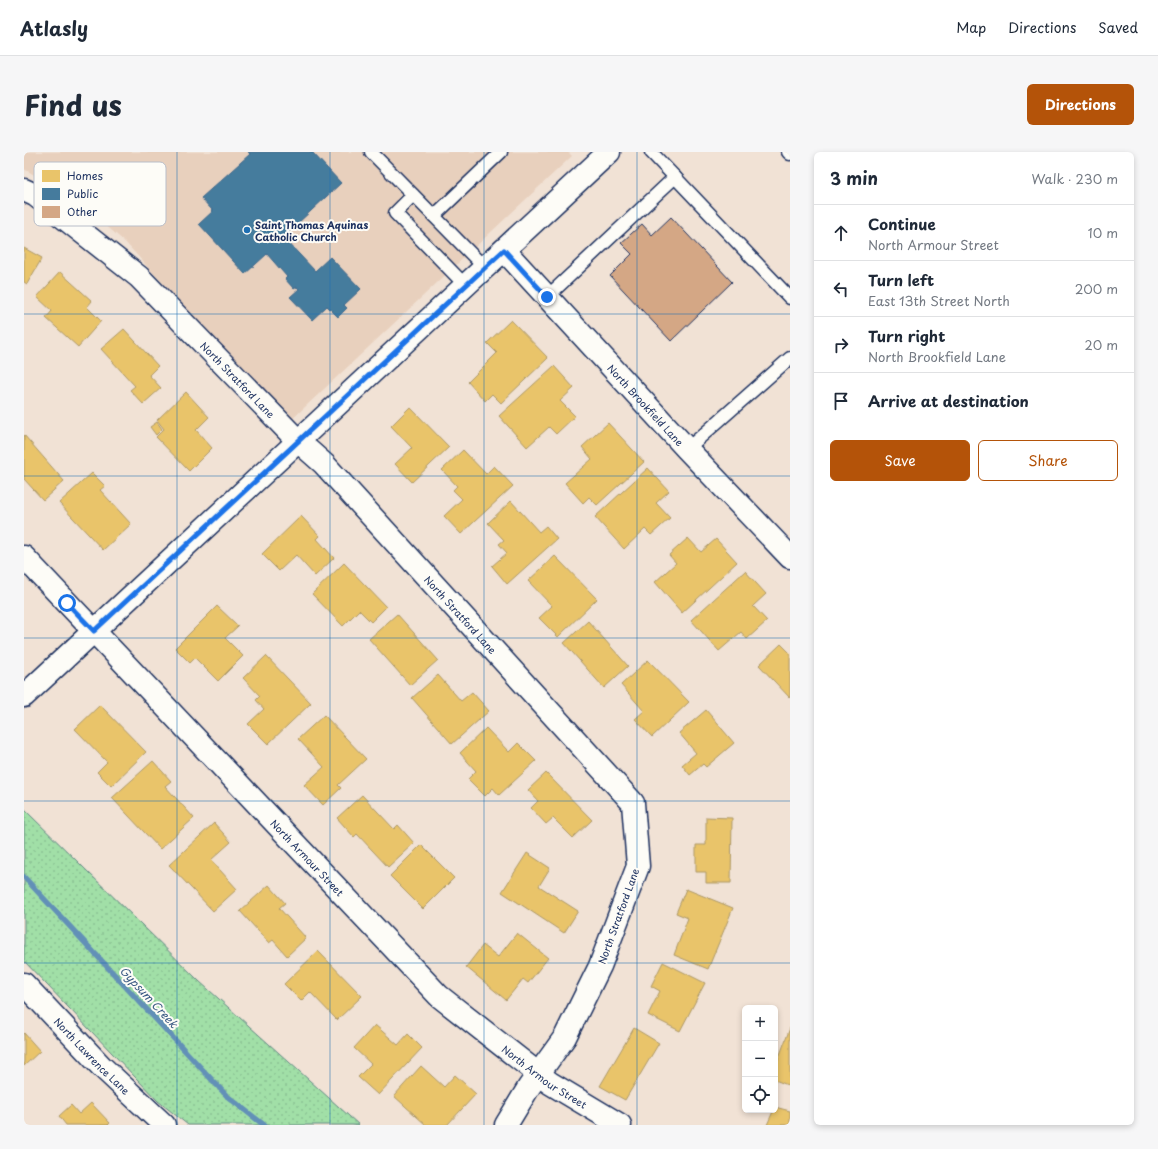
<!DOCTYPE html>
<meta charset="utf-8">
<style>
:root{--surface:#fff;--page:#f6f6f7;--text:#1f2937;--muted:#747a83;--line:#e0e1e3;--accent:#b45309}
body{margin:0;font-family:"Playpen Sans",sans-serif;background:var(--page);color:var(--text)}
.controls{position:absolute;right:12px;bottom:12px;display:grid;overflow:hidden;border-radius:6px;box-shadow:0 2px 6px #0003}
.controls button{width:36px;height:36px;display:grid;place-items:center;padding:0;border:0;border-bottom:1px solid var(--line);background:var(--surface);color:var(--text);font:20px sans-serif}
.stop{position:absolute;width:12px;height:12px;margin:-9px;border:3px solid #1a73e8;border-radius:50%;background:#fff}
.stop.end{background:#1a73e8;border-color:#fff;box-shadow:0 1px 4px #0008}
.list{margin:0;padding:0;list-style:none}
h2{display:flex;justify-content:space-between;align-items:center;height:52px;margin:0;padding:0 16px;font-size:17px}
h2 small{font-size:13px;font-weight:400;color:var(--muted)}
.list li{display:grid;grid-template-columns:26px 1fr auto;gap:12px;align-items:center;box-sizing:border-box;height:56px;padding:0 16px;border-top:1px solid var(--line)}
.list b{display:block;font-size:15px;white-space:nowrap}
.list p{margin:0;font-size:13px;white-space:nowrap;color:var(--muted)}
.list em{font-size:13px;font-style:normal;color:var(--muted)}
.actions{display:flex;gap:8px;padding:12px 16px}
.actions a{flex:1;padding:9px 0;border:1px solid var(--accent);border-radius:6px;text-align:center;font-size:14px;color:var(--accent)}
.actions .main{background:var(--accent);color:#fff}
.icon{flex:none;width:22px;height:22px;fill:none;stroke:currentColor;stroke-width:2;stroke-linecap:round;stroke-linejoin:round}
.map{position:relative;flex:none;width:766px;height:973px;overflow:hidden;border-radius:6px}
header{display:flex;align-items:center;gap:24px;box-sizing:border-box;height:56px;padding:0 20px;background:var(--surface);border-bottom:1px solid var(--line)}
header strong{font-size:19px}
nav{display:flex;gap:22px;margin-inline-start:auto;font-size:14px}
.intro{display:flex;align-items:center;justify-content:space-between;box-sizing:border-box;height:96px;padding:0 24px}
h1{margin:0;font-size:28px}
.button{padding:10px 18px;border-radius:6px;background:var(--accent);color:#fff;font-size:14px;font-weight:700}
main{display:flex;gap:24px;padding:0 24px}
aside{flex:1;background:var(--surface);border-radius:6px;box-shadow:0 2px 6px #0003}
.map>svg:first-child{display:block}
.built{fill:#e8d0bd}
.grass{fill:url(#grass-dots);stroke:#5e8782}
.homes{fill:#e9c46a;stroke:#ab9766}
.public{fill:#457b9d;stroke:#38648a}
.lines{fill:none;stroke-linecap:round;stroke-linejoin:round}
.stream{stroke:#6290b7;stroke-width:5.5}
.building{fill:#d4a785;stroke:#1b2f5e}
.service-casing{stroke:#1b2f5e;stroke-width:15}
.minor-casing{stroke:#1b2f5e;stroke-width:25}
.secondary-casing{stroke:#1b2f5e;stroke-width:25}
.service{stroke:#fdfcf7;stroke-width:12}
.minor{stroke:#fdfcf7;stroke-width:22}
.secondary{stroke:#fdfcf7;stroke-width:22}
.route{stroke:#1a73e8;stroke-width:5}
.grid{fill:none;stroke:#1f6fb2;stroke-width:1;stroke-opacity:0.55}
.poi-dot{fill:#1f6fb2;stroke:#fdfcf7;stroke-width:1.5}
.labels{text-anchor:middle;dominant-baseline:central;stroke-width:4;stroke-linejoin:round;paint-order:stroke}
.poi-label{font-size:10px;font-weight:bold;fill:#1b2f5e;stroke:#fdfcf7;text-anchor:start}
.street-label{font-size:10px;fill:#1b2f5e;stroke:#fdfcf7}
.water-label{font-size:11px;font-style:italic;fill:#395883;stroke:#fdfcf7}
.key{fill:#fdfcf7;stroke:#b9bec9;stroke-width:1}
.key-label{font-size:11px;fill:#1b2f5e}
</style>
<header>
<strong>Atlasly</strong>
<nav><a>Map</a><a>Directions</a><a>Saved</a></nav>
</header>
<div class="intro"><h1>Find us</h1><a class="button">Directions</a></div>
<main>
<div class="map">
<svg width="766" height="973" viewBox="0 0 766 973">
<defs>
<pattern id="grass-dots" width="8" height="8" patternUnits="userSpaceOnUse"><rect width="8" height="8" fill="#a1dfa7"/><path d="M2 2h.1M6 6h.1" fill="none" stroke="#8ac092" stroke-width="1.8" stroke-linecap="round"/></pattern>
</defs>
<rect width="100%" height="100%" fill="#f1e2d5"/>
<filter id="ink" filterUnits="userSpaceOnUse"><feTurbulence type="fractalNoise" baseFrequency=".025" numOctaves="2"/><feDisplacementMap in="SourceGraphic" scale="8" xChannelSelector="R" yChannelSelector="G"/><feConvolveMatrix kernelMatrix="1 2 1 2 8 2 1 2 1" color-interpolation-filters="sRGB"/></filter>
<g filter="url(#ink)">
<!-- built -->
<polygon class="built" points="0,0 544,0 548,4 265,270 101,90 49,45 0,17"/>
<!-- grass -->
<polygon class="grass" points="0,657 175,829 335,973 164,973 134,949 0,809"/>
<!-- homes -->
<g class="homes">
<polygon points="0,96 18,106 3,132 0,130"/>
<polygon points="36,120 68,149 63,155 77,169 54,195 22,166 28,159 13,145"/>
<polygon points="487,168 524,206 477,251 468,242 461,249 444,230 473,201 463,191"/>
<polygon points="100,177 134,214 125,223 137,236 119,252 106,238 111,234 77,197"/>
<polygon points="530,214 550,236 536,249 551,264 532,282 525,275 503,295 475,264"/>
<polygon points="162,240 185,265 172,278 188,296 165,319 132,285 140,277 133,268"/>
<polygon points="386,255 425,295 388,330 371,312 388,296 367,274"/>
<polygon points="133,270 138,277 132,283 126,275"/>
<polygon points="584,271 620,310 573,353 565,345 559,351 541,331 568,307 558,295"/>
<polygon points="0,283 40,329 19,348 0,327"/>
<polygon points="439,298 462,322 470,314 489,334 437,382 420,364 438,347 429,338 433,334 418,318"/>
<polygon points="624,316 645,339 632,351 646,366 627,383 621,377 600,397 571,365"/>
<polygon points="68,321 81,334 76,338 107,372 79,398 35,351"/>
<polygon points="487,349 515,380 522,374 533,387 483,432 468,414 483,401 475,392 480,388 464,371"/>
<polygon points="277,364 296,384 293,387 310,406 291,424 272,403 255,419 238,402"/>
<polygon points="664,386 677,400 692,387 713,410 658,461 631,430 652,411 645,403"/>
<polygon points="531,404 573,447 534,485 515,466 528,454 504,429"/>
<polygon points="320,411 362,455 347,470 335,458 319,474 288,442"/>
<polygon points="721,419 742,442 729,454 743,469 723,487 717,480 695,499 667,468"/>
<polygon points="193,454 214,474 201,486 219,504 194,529 171,506 166,511 151,496"/>
<polygon points="373,462 414,508 386,533 345,487"/>
<polygon points="564,469 604,514 580,536 540,491"/>
<polygon points="757,492 766,501 766,546 735,513"/>
<polygon points="242,504 287,551 244,592 224,572 240,557 232,548 236,544 219,526"/>
<polygon points="624,508 665,550 628,585 611,567 620,559 597,533"/>
<polygon points="414,523 437,549 448,540 465,559 428,592 388,546"/>
<polygon points="76,553 122,600 87,634 73,620 83,610 51,577"/>
<polygon points="682,558 710,591 682,615 679,612 666,623 658,613 672,601 655,581"/>
<polygon points="300,563 342,607 314,633 317,636 299,653 280,633 300,615 274,587"/>
<polygon points="462,576 485,600 494,591 512,609 475,643 469,636 461,644 444,627 452,619 436,601"/>
<polygon points="129,609 147,629 141,634 170,666 136,697 88,646"/>
<polygon points="522,621 568,668 549,686 529,666 522,672 507,656 514,649 504,638"/>
<polygon points="338,643 370,677 374,673 390,691 364,715 333,682 330,685 313,666"/>
<polygon points="682,665 708,666 707,731 682,731 682,720 672,720 672,693 682,693"/>
<polygon points="190,671 207,690 187,708 213,737 189,759 145,713"/>
<polygon points="397,693 430,726 399,757 366,724"/>
<polygon points="503,701 526,716 515,734 554,759 540,781 478,740"/>
<polygon points="245,733 261,751 255,756 282,786 263,804 249,788 245,791 216,759"/>
<polygon points="662,737 709,756 684,817 650,803 664,766 652,761"/>
<polygon points="493,781 524,806 504,831 499,827 482,848 442,815 459,793 474,805"/>
<polygon points="294,799 338,844 313,868 286,840 277,849 260,832"/>
<polygon points="639,810 681,831 656,879 624,863 636,839 627,834"/>
<polygon points="351,873 374,893 384,882 398,896 354,943 334,925 347,912 330,896"/>
<polygon points="610,876 635,891 601,948 576,934"/>
<polygon points="766,876 766,934 751,928 751,916"/>
<polygon points="0,881 16,899 0,914"/>
<polygon points="397,914 420,935 431,923 452,942 423,973 402,973 370,944"/>
<polygon points="67,951 86,971 84,973 42,973 35,964 47,953 55,962"/>
<polygon points="751,955 766,959 766,973 743,973"/>
</g>
<!-- public -->
<polygon class="public" points="224,0 288,0 317,31 259,85 291,119 306,105 337,137 320,153 323,156 314,165 303,154 288,168 266,145 275,137 273,135 270,137 261,127 263,125 243,102 221,122 175,72 189,59 177,46 226,2"/>
<g class="lines">
<!-- stream -->
<polyline class="stream" points="0,725 203,944 240,973"/>
</g>
<!-- building -->
<polygon class="building" points="647,65 708,130 647,189 586,124 608,102 597,91 618,72 628,83"/>
<g class="lines">
<defs>
<g id="service">
<polyline points="347,0 461,116"/>
<polyline points="627,0 766,146"/>
<polyline points="764,0 766,2"/>
<polyline points="389,43 371,61 442,134"/>
<polyline points="410,64 477,0"/>
<polyline points="523,145 651,25"/>
<polyline points="663,297 766,206"/>
</g>
<g id="minor">
<path id="s1" d="M0,38L11,43L115,125L274,289L300,312L609,651L614,714L576,814L541,885L505,935L482,973"/>
<path id="s2" d="M480,98L663,297L766,405"/>
<path id="s3" d="M0,405L415,844L526,931L596,973"/>
<path id="s4" d="M0,832L77,914L140,973"/>
</g>
<polyline id="secondary" points="0,544 585,0"/>
</defs>
<!-- service casing -->
<use href="#service" class="service-casing"/>
<!-- minor casing -->
<use href="#minor" class="minor-casing"/>
<!-- secondary casing -->
<use href="#secondary" class="secondary-casing"/>
<!-- service -->
<use href="#service" class="service"/>
<!-- minor -->
<use href="#minor" class="minor"/>
<!-- secondary -->
<use href="#secondary" class="secondary"/>
</g>
</g>
<g class="lines" filter="url(#ink)">
<!-- route -->
<polyline class="route" points="43,451 70,479 480,98 523,145"/>
</g>
<!-- grid -->
<path class="grid" d="M153,0V973M306,0V973M460,0V973M613,0V973M0,162H766M0,324H766M0,486H766M0,649H766M0,811H766"/>
<!-- markers -->
<circle class="poi-dot" cx="223" cy="78" r="4"/>
<g class="labels">
<!-- poi labels -->
<g class="poi-label">
<text x="231" y="72">Saint Thomas Aquinas<tspan x="231" dy="12">Catholic Church</tspan></text>
</g>
<!-- street labels -->
<g class="street-label">
<text stroke="none"><textPath href="#s1" startOffset="287">North Stratford Lane</textPath></text>
<text stroke="none"><textPath href="#s2" startOffset="210">North Brookfield Lane</textPath></text>
<text stroke="none"><textPath href="#s1" startOffset="611">North Stratford Lane</textPath></text>
<text stroke="none"><textPath href="#s3" startOffset="413">North Armour Street</textPath></text>
<text transform="translate(594 764) rotate(-70)">North Stratford Lane</text>
<text stroke="none"><textPath href="#s4" startOffset="99">North Lawrence Lane</textPath></text>
<text stroke="none"><textPath href="#s3" startOffset="737">North Armour Street</textPath></text>
</g>
<!-- water labels -->
<g class="water-label">
<text transform="translate(125 845) rotate(47)">Gypsum Creek</text>
</g>
</g>
<!-- legend -->
<rect x="10" y="10" width="132" height="64" rx="6" class="key"/>
<rect x="18" y="18" width="18" height="12" fill="#e9c46a"/>
<rect x="18" y="36" width="18" height="12" fill="#457b9d"/>
<rect x="18" y="54" width="18" height="12" fill="#d4a785"/>
<g class="key-label">
<text x="43" y="28">Homes</text>
<text x="43" y="46">Public</text>
<text x="43" y="64">Other</text>
</g>
</svg>
<div class="controls">
<button>+</button>
<button>−</button>
<button><svg class="icon" aria-label="locate" viewBox="0 0 24 24"><circle cx="12" cy="12" r="6"/><path d="M12 2v4M12 18v4M2 12h4M18 12h4"/></svg></button>
</div>
<div class="stop" style="left:43px;top:451px"></div>
<div class="stop end" style="left:523px;top:145px"></div>
</div>
<aside>
<h2>3 min<small>Walk · 230 m</small></h2>
<ul class="list">
<li><svg class="icon" aria-label="ahead" viewBox="0 0 24 24"><path d="M12 20V5M6 11l6-6 6 6"/></svg><div><b>Continue</b><p>North Armour Street</p></div><em>10 m</em></li>
<li><svg class="icon" aria-label="left" viewBox="0 0 24 24"><path d="M17 20v-9H6M10 6l-5 5 5 5"/></svg><div><b>Turn left</b><p>East 13th Street North</p></div><em>200 m</em></li>
<li><svg class="icon" aria-label="right" viewBox="0 0 24 24"><path d="M7 20v-9h11M14 6l5 5-5 5"/></svg><div><b>Turn right</b><p>North Brookfield Lane</p></div><em>20 m</em></li>
<li><svg class="icon" aria-label="arrive" viewBox="0 0 24 24"><path d="M6 21V4h12l-3 4 3 4H6"/></svg><div><b>Arrive at destination</b></div></li>
</ul>
<div class="actions"><a class="main">Save</a><a>Share</a></div>
</aside>
</main>
